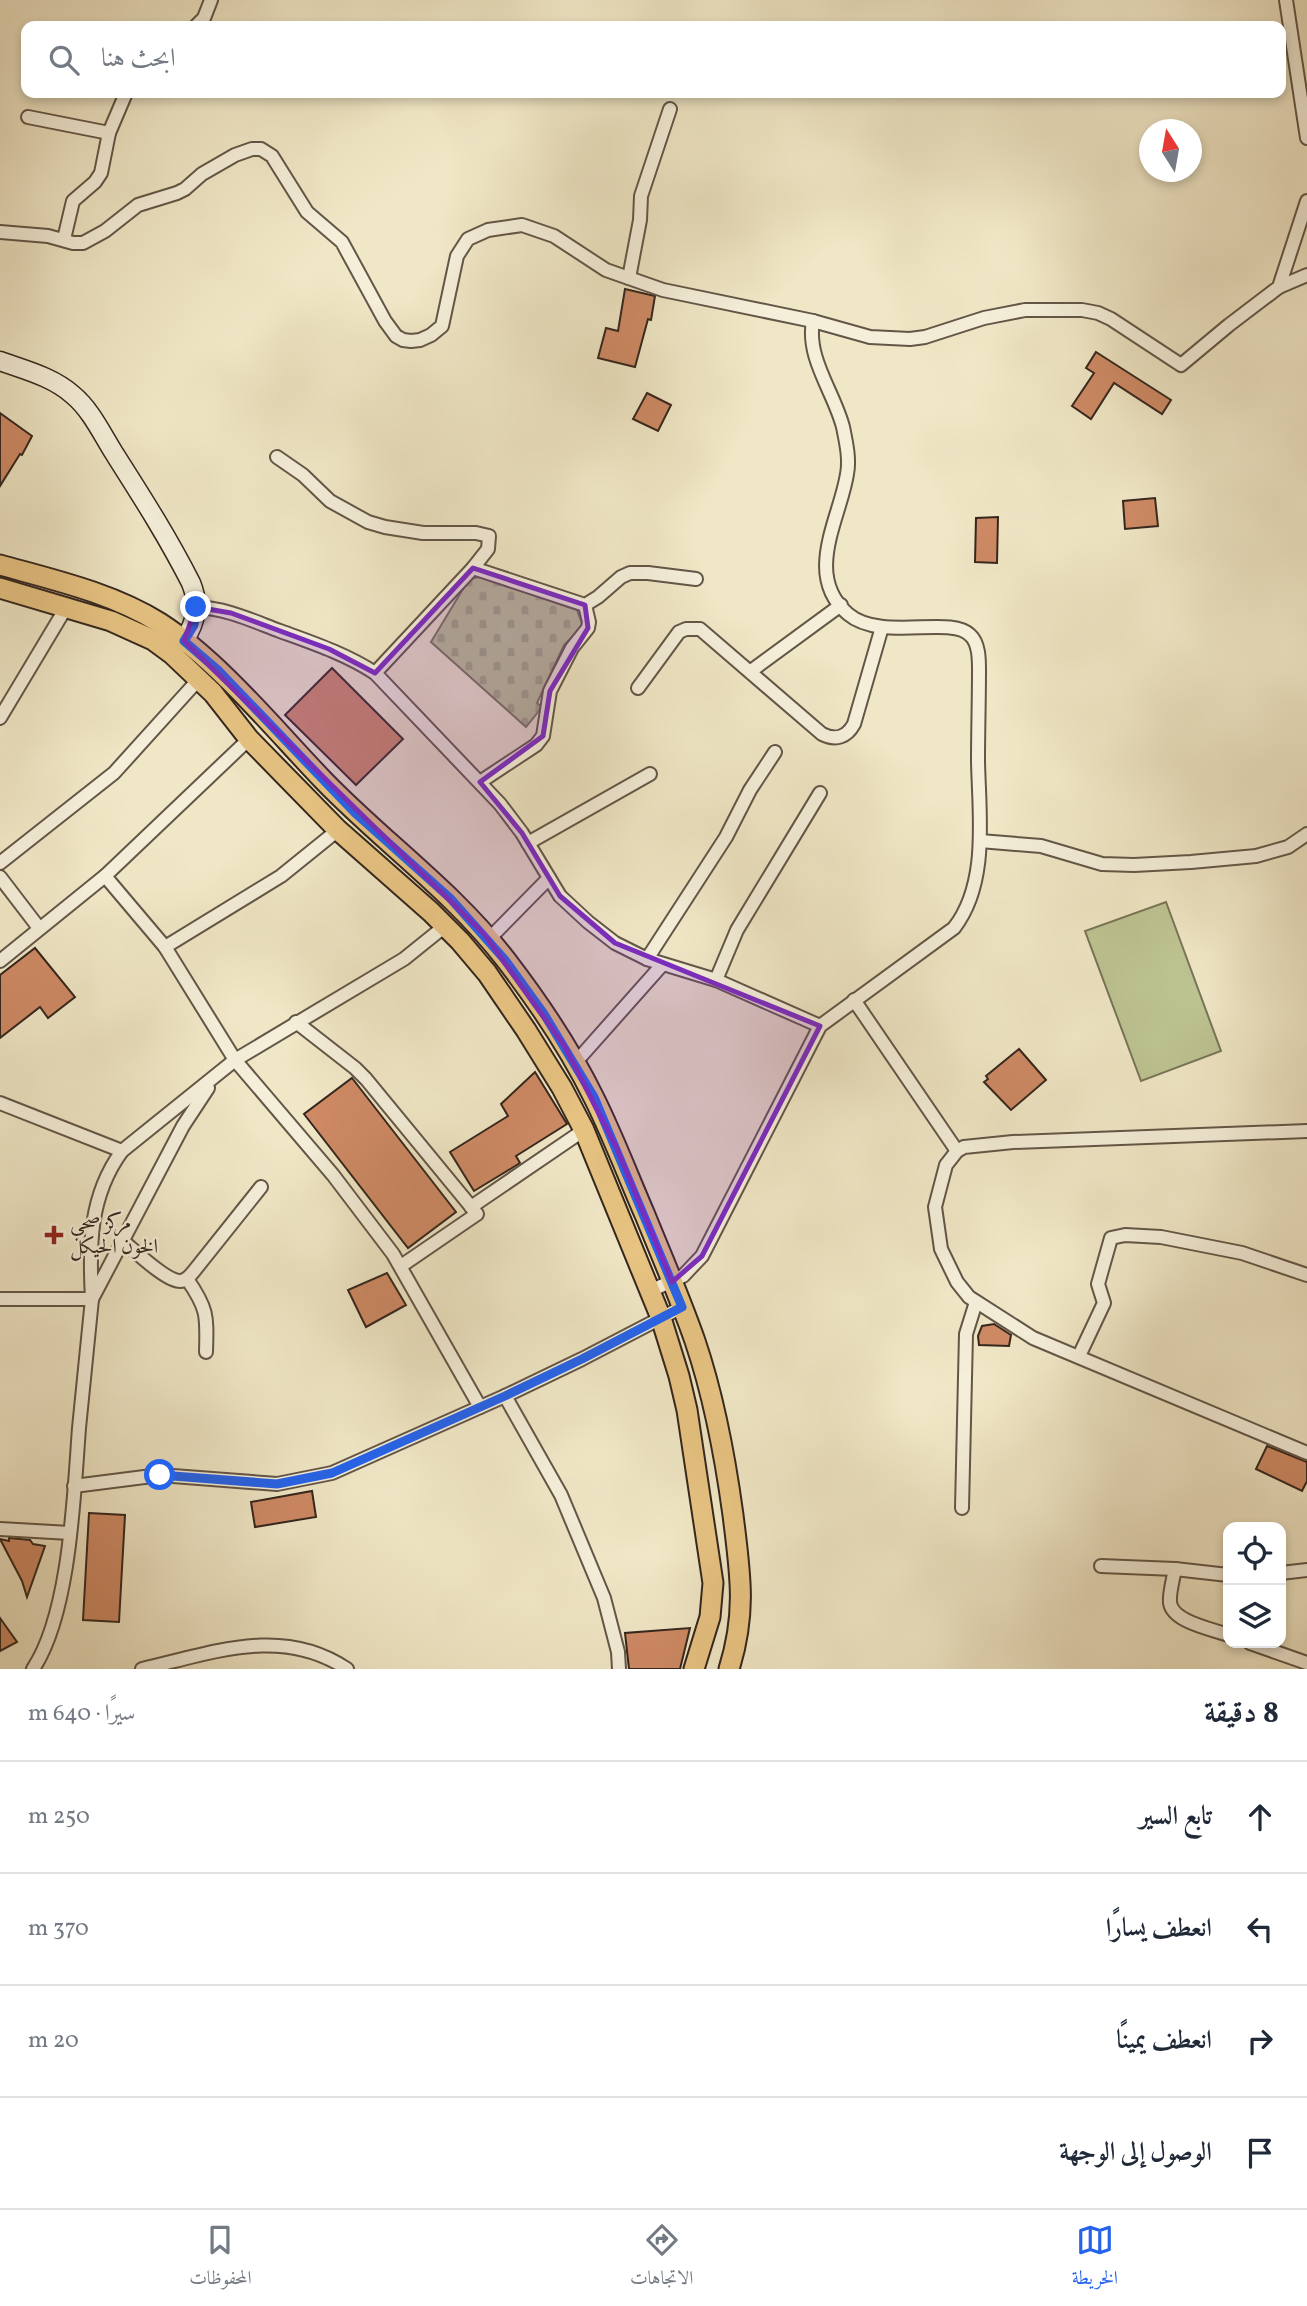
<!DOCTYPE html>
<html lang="ar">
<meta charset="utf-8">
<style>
:root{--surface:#fff;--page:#f6f6f7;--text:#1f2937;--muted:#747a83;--line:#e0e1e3;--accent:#2563eb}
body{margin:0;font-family:Vollkorn,Amiri,serif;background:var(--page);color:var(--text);direction:rtl}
.controls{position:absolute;right:21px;bottom:21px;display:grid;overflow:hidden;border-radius:14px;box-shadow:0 4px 10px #0003}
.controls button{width:63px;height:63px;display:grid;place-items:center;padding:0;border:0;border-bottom:2px solid var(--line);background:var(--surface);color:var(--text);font:35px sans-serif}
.compass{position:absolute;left:1139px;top:119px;width:63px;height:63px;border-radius:50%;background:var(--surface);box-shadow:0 4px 10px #0003;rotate:349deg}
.stop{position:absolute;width:21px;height:21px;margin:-16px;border:5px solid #2563eb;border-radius:50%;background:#fff}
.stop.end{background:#2563eb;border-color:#fff;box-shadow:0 2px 7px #0008}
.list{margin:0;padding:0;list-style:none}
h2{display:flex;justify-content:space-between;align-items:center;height:91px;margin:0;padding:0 28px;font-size:30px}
h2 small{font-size:23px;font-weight:400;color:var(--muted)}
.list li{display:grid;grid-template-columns:46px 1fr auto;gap:21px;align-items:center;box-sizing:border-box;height:112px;padding:0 28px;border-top:2px solid var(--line)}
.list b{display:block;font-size:26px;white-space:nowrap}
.list em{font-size:23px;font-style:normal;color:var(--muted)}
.icon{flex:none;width:38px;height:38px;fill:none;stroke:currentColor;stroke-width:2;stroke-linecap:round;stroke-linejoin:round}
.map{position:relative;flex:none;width:1307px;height:1669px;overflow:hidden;direction:ltr}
.search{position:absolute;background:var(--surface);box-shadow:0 4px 10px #0003;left:21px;right:21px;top:21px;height:77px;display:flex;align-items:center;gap:18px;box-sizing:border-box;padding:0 24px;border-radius:14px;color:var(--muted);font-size:26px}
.sheet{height:539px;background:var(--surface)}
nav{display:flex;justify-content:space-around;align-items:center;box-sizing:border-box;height:98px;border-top:2px solid var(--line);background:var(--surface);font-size:19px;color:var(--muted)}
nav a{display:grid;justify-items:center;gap:4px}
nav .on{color:var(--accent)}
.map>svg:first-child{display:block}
.cemetery{fill:url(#cemetery-stones);stroke:#787558;stroke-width:2}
.pitch{fill:#bdc492;stroke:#787558;stroke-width:2}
.building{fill:#ce8a65;stroke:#34261d;stroke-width:2}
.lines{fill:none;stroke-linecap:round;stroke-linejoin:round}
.minor-casing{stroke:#635647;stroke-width:16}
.secondary-casing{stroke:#34261d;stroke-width:21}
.primary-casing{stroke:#34261d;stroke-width:23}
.minor{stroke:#f5efda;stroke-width:12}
.secondary{stroke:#f5efda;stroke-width:18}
.primary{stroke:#e8c483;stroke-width:19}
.route{stroke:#2563eb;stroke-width:9}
.marked{fill:#7b2cbf;fill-opacity:0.2;stroke:#7b2cbf;stroke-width:5;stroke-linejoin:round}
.poi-dot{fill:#8f2418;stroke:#f5efda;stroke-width:2.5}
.labels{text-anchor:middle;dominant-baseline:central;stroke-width:5;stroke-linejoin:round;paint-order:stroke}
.poi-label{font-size:21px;fill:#34261d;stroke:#f5efda;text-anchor:start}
</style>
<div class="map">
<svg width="1307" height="1669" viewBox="0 0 1307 1669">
<defs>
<pattern id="cemetery-stones" width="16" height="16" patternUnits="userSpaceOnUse" patternTransform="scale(1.75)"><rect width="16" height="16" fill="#bdc492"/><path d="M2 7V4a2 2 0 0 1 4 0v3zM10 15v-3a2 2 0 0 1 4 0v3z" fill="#a3a87d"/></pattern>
</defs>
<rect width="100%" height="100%" fill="#f0e7c6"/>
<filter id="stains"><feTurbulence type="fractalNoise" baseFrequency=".00286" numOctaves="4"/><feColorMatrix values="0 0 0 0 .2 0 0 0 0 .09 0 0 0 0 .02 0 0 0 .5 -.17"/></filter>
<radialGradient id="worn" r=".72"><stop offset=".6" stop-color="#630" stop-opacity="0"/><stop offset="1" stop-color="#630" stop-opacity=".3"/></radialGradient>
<!-- cemetery -->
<polygon class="cemetery" points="480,577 577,610 583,626 564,645 537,703 542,707 526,727 431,642 469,579"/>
<!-- pitch -->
<polygon class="pitch" points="1166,902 1221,1051 1141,1081 1085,931"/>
<!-- building -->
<g class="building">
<polygon points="625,289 655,296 651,320 648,319 635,367 598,358 606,328 618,331"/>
<polygon points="1096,352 1171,400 1162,414 1114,383 1091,419 1072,406 1094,373 1086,368"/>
<polygon points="647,393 671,405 658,431 633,419"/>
<polygon points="0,413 32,436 22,455 20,454 0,486"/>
<polygon points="1155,498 1158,526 1125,529 1123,501"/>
<polygon points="998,517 997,563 975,562 976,518"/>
<polygon points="332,668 403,739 356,785 285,715"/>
<polygon points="35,948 75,997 48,1018 40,1007 0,1038 0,975"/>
<polygon points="1019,1049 1046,1080 1011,1110 984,1082 988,1079 986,1076"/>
<polygon points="535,1072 567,1124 516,1156 520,1163 474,1191 450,1152 508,1116 501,1104"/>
<polygon points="352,1078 456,1212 408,1248 304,1114"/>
<polygon points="387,1273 406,1305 366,1327 348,1290"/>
<polygon points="994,1324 1011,1335 1009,1346 979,1345 978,1336 982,1326"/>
<polygon points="1267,1446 1307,1462 1307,1481 1302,1491 1256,1469"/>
<polygon points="312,1491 316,1517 255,1527 251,1502"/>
<polygon points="89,1513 125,1515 119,1622 83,1620"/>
<polygon points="9,1538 30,1540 33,1544 45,1546 27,1597 22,1581 0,1539 9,1541"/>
<polygon points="0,1618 17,1642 0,1651"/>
<polygon points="690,1628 680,1669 629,1669 625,1633"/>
</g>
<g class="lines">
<defs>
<g id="minor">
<polyline points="1286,0 1307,138"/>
<polyline points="196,26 204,18 211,0"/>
<polyline points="28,117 109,133"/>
<polyline points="0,232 48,236 73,243 83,243 105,231 138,205 177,193 185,189 202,174 235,155 252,149 261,149 272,156 307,212 342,242 385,321 396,336 403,340 411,341 420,340 431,335 442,326 457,256 468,239 488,230 522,225 554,236 606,270 663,290 813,321 870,337 910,339 925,337 984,318 1025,310 1082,310 1098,313 1111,319 1181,365 1229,325 1279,287 1307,201"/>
<polyline points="64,239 73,201 95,182 101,173 109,133 126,93"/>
<polyline points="629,278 640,220 641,196 670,109"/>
<polyline points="1279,287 1307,275"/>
<polyline points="277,457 303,475 330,501 368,522 385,527 423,533 476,533 489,536 488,549 473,568 375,673"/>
<polyline points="473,568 585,605 598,597 621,577 630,573 648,573 696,579"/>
<path d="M196,607C226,608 253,621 280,631C313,643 346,654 375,673L500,804L522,833L560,896L588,922L615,943L647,959L716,980L820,1026"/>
<polyline points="751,671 841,605"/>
<path d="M638,688L679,632L686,629H700L822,734C836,741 847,737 854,724L882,627"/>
<polyline points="0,718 67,606"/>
<polyline points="480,782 536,745 543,736 550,691 572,648 588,628 589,622 585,605"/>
<polyline points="980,841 1041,846 1102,864 1134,865 1191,862 1256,856 1288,847 1307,834"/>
<polyline points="528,843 650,774"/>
<polyline points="0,863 114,773 199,679"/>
<polyline points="105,876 165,947 235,1060 333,1175 393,1254 480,1407"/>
<polyline points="0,877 39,928"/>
<polyline points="488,940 549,878"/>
<polyline points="165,947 281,876 338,830"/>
<polyline points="647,959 726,837 750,790 775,752"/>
<polyline points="0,961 105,876 249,739"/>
<polyline points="716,980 737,930 820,793"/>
<polyline points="854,1000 957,1151"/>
<polyline points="296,1022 355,1068 366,1079 477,1214 401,1266"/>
<polyline points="575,1063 662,965"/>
<polyline points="0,1103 122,1151"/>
<polyline points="1307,1131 1013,1142 964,1147 957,1151 946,1165 935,1207 941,1249 957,1282 969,1297 1033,1338 1307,1453"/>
<polyline points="471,1207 584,1130"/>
<path d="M123,1241C135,1251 166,1281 180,1281C186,1281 190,1276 194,1271L261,1187"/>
<path d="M187,1279C208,1309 207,1316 206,1352"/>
<path d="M650,1291L683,1276L702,1256L820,1026L954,928C989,883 979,815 978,761C978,731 979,700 979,670C979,659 979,643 970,635C951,615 881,642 848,614C803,575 840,519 847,474C850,459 846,442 843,427C834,392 806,358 813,321"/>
<polyline points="0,1299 92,1299"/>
<polyline points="92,1299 183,1126 208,1088"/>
<polyline points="1079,1356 1104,1303 1098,1284 1111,1238 1125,1235 1161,1237 1242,1253 1307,1275"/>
<polyline points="505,1396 561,1495 604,1598 618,1652 619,1669"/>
<polyline points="74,1486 160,1475 277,1484 332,1473 505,1396 582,1359 682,1307"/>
<polyline points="962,1508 966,1334 976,1302"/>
<polyline points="0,1529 70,1533"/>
<polyline points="1101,1566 1175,1569 1228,1575"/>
<path d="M1175,1569C1173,1580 1169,1593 1170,1603C1173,1622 1212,1629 1228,1635"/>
<polyline points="1281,1573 1307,1570"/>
<polyline points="1250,1643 1307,1663"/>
<path d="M33,1669C70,1614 74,1494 79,1428C83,1385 88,1342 92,1299C89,1246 89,1196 122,1151L235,1060L404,959L445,926"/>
<path d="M142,1669C212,1653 282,1625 347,1669"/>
</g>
<path id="secondary" d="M0,361C25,370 53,377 73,395C91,410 102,434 114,453C142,497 167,536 191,583C200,605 196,622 184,641"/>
<g id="primary">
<path d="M0,565C54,580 112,593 160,623C219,661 275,730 324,781C383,842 454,892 506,960C539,1003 570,1049 594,1098C613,1136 628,1176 645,1215C662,1257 680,1298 695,1341C714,1397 725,1456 733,1515C740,1572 747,1612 729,1669"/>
<polyline points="0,588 111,621 153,640 172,654 213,693 249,739 338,830 431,912 460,941 487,973 526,1030 562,1088 584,1130 661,1318 679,1376 687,1410 713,1583 710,1617 694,1669"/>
</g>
</defs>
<!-- minor casing -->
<use href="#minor" class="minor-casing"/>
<!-- secondary casing -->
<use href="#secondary" class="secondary-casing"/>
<!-- primary casing -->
<use href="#primary" class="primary-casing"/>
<!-- minor -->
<use href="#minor" class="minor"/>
<!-- secondary -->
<use href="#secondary" class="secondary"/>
<!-- primary -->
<use href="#primary" class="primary"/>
</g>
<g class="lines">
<!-- route -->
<polyline class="route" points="160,1475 277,1484 332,1473 505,1396 582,1359 682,1307 594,1097 544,1014 505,960 450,898 355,813 219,671 184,641 194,625 196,607"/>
</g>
<!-- marked area -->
<path class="marked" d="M473,568L585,605L588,628L550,691L543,736L480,782L522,833L560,896L615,943L820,1026L702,1256L672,1282L617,1149L565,1047L484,934L184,641L196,607L231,613L329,649L375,673Z"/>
<!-- markers -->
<path class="poi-dot" d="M50.5 1224.5h7v7h7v7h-7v7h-7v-7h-7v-7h7z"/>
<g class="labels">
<!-- poi labels -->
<g class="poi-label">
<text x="70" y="1223">مركز صحي<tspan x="70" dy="24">الخون الحيكل</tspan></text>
</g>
</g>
<rect width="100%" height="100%" filter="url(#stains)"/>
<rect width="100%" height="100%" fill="url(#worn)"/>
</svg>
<div class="controls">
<button><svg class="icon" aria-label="locate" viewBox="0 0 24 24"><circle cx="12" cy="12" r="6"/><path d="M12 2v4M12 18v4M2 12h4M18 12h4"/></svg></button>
<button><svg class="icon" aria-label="layers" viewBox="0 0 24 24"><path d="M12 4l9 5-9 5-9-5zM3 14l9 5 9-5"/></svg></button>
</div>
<svg class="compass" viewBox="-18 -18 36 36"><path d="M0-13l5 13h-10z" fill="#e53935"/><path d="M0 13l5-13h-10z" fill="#747a83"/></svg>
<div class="stop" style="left:160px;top:1475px"></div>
<div class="stop end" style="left:196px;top:607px"></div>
<div class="search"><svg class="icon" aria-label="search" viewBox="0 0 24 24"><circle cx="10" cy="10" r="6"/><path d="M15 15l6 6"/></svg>ابحث هنا</div>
</div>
<section class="sheet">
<h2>8 دقيقة<small>سيرًا · 640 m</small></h2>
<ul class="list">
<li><svg class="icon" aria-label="ahead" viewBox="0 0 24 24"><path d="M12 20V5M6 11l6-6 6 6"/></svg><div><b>تابع السير</b></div><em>250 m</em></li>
<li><svg class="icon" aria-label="left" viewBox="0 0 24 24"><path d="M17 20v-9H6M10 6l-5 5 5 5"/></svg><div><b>انعطف يسارًا</b></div><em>370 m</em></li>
<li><svg class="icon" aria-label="right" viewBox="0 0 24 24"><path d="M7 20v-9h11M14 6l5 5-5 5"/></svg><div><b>انعطف يمينًا</b></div><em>20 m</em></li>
<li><svg class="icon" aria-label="arrive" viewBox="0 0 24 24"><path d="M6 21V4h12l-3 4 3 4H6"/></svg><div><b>الوصول إلى الوجهة</b></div></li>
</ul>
</section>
<nav>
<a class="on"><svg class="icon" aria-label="map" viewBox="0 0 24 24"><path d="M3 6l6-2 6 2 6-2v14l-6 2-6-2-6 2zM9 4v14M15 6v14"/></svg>الخريطة</a>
<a><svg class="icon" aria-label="directions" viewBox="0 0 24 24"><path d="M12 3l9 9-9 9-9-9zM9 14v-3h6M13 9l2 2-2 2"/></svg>الاتجاهات</a>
<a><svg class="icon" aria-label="saved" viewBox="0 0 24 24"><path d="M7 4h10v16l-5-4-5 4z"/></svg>المحفوظات</a>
</nav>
